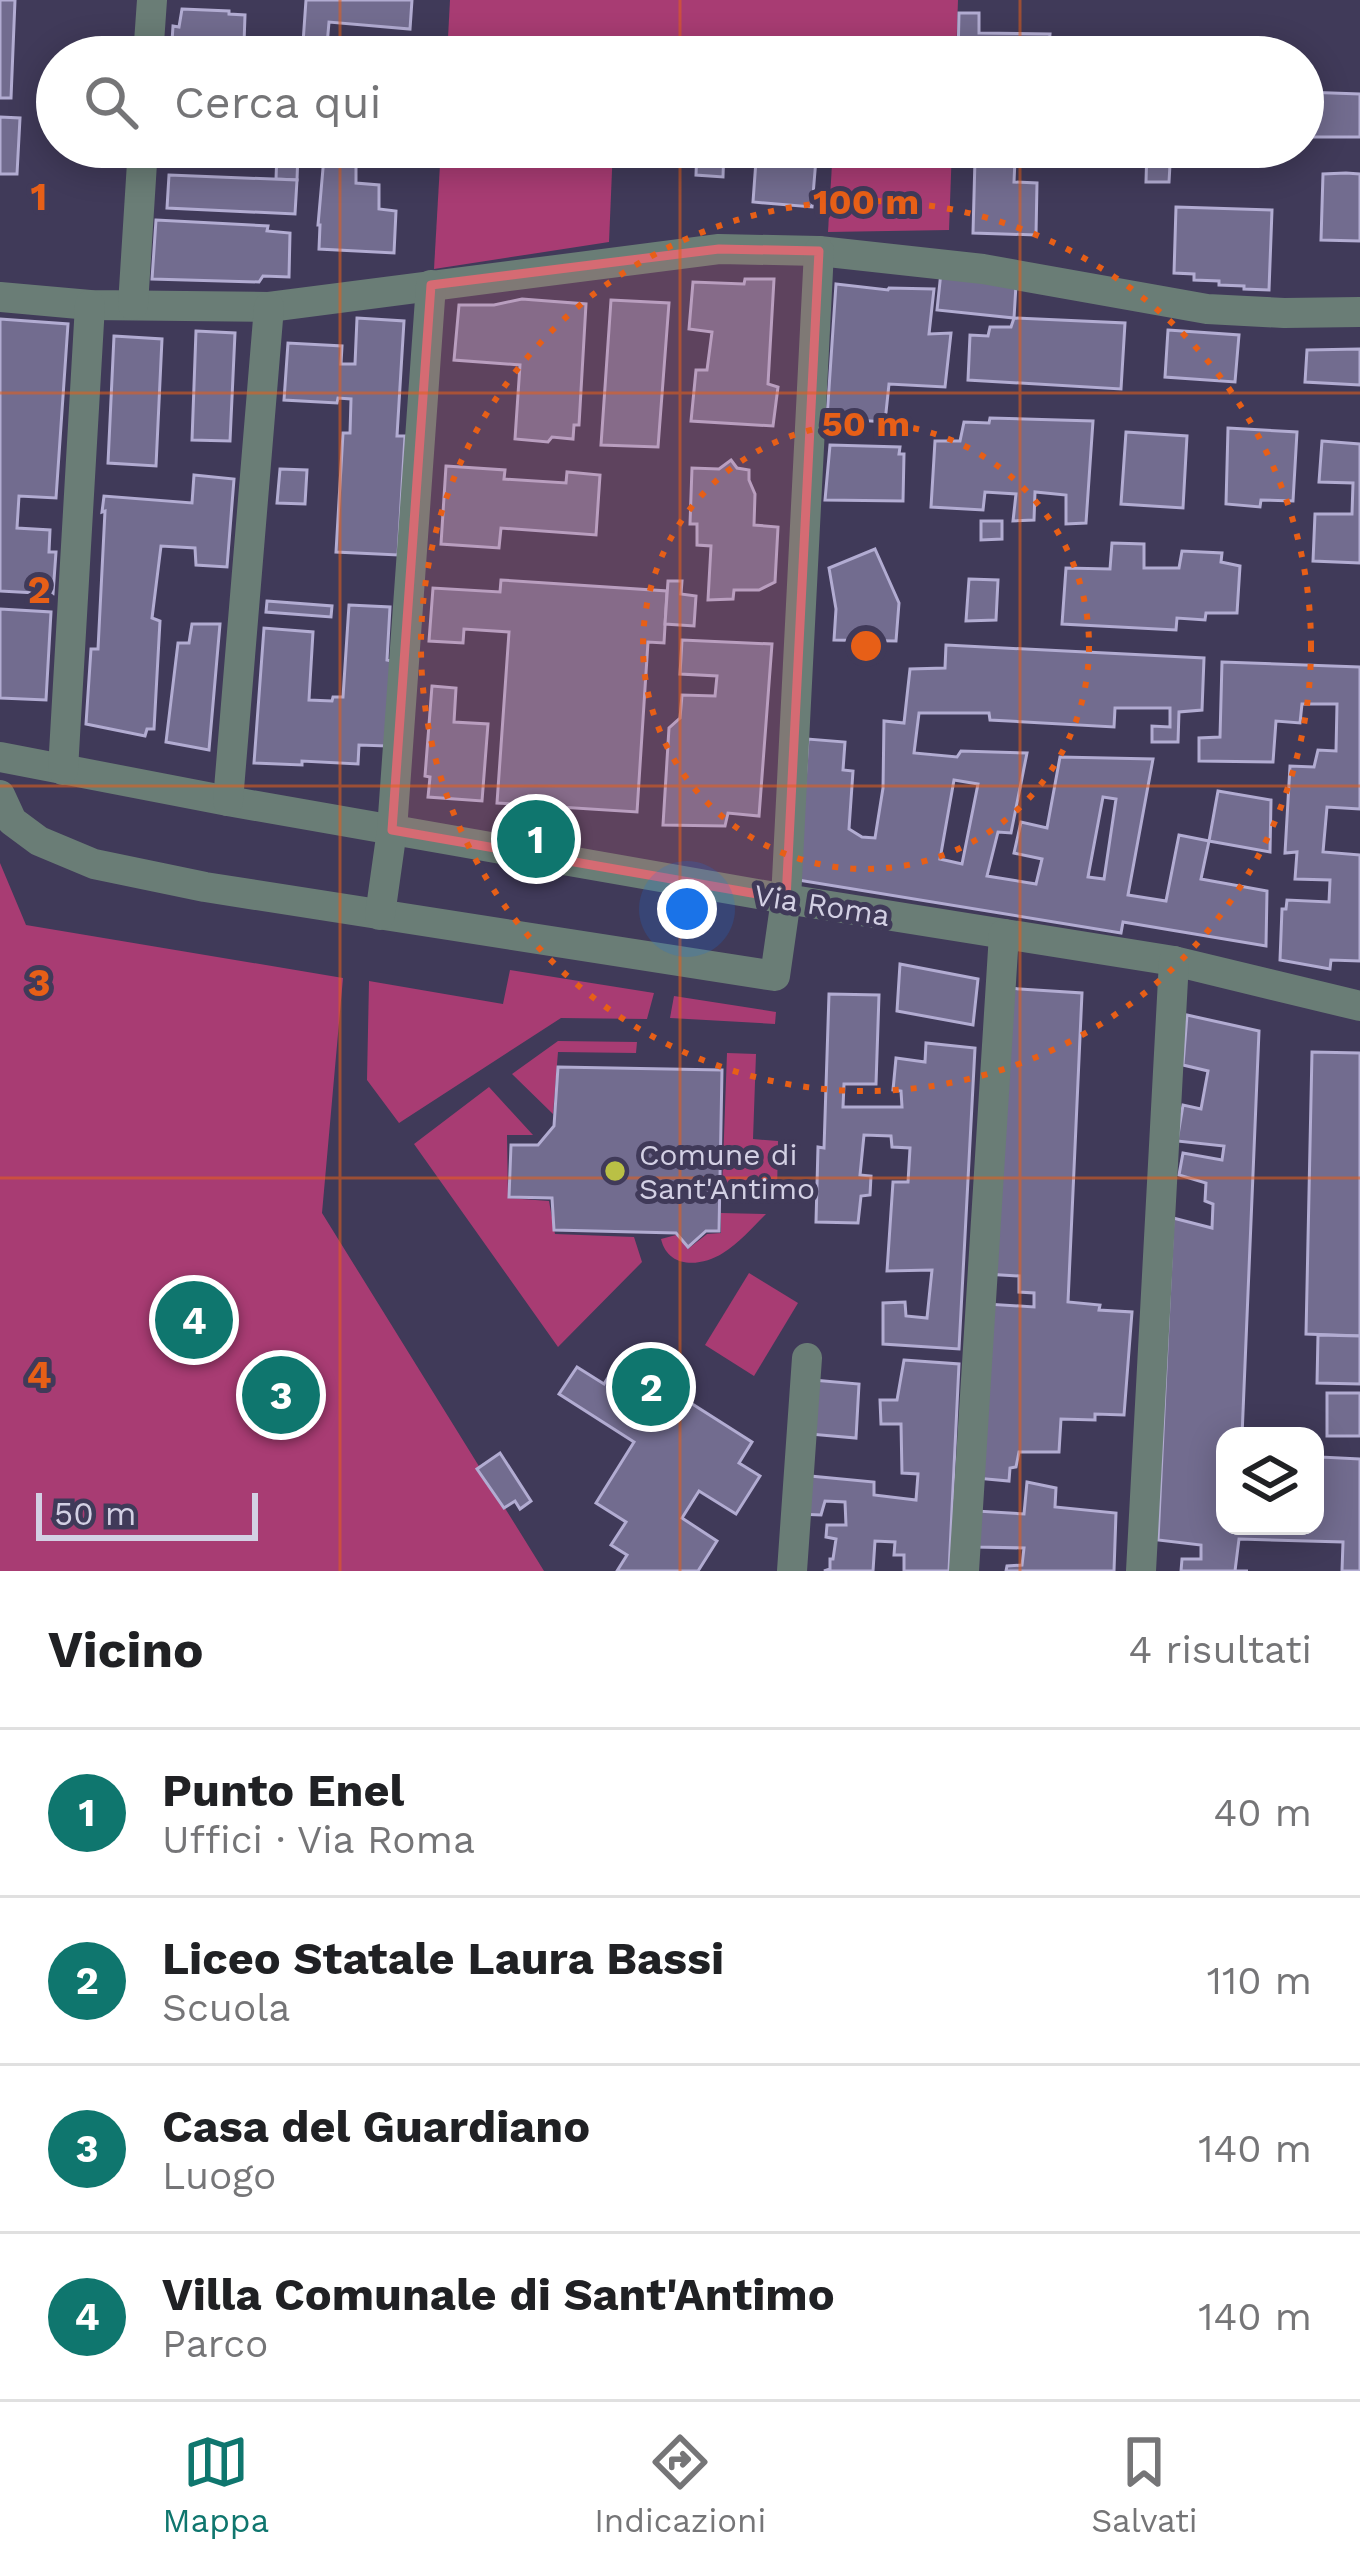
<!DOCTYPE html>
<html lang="it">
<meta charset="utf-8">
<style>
:root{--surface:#fff;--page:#f2f2f2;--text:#202124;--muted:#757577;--line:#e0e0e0;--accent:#0f766e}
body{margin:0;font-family:"Work Sans",sans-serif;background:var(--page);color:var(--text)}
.controls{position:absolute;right:36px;bottom:36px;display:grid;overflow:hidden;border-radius:24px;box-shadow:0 6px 30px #0003}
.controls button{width:108px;height:108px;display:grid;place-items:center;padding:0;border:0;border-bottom:3px solid var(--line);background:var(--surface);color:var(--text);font:60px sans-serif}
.scale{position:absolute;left:36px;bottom:30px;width:222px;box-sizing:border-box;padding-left:12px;border:6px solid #d3d0e4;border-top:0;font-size:33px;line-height:42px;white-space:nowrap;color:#d3d0e4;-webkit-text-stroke:9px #403a59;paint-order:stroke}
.you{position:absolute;left:687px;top:909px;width:42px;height:42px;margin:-30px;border:9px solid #fff;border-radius:50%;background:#1a73e8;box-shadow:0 0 0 18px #1a73e833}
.badge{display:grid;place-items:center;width:78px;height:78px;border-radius:50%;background:var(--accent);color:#fff;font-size:39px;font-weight:700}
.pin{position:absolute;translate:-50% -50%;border:6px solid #fff;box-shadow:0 3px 12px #0006}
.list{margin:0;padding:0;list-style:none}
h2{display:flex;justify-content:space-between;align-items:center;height:156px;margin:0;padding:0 48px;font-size:51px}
h2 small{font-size:39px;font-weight:400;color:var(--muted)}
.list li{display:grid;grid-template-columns:78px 1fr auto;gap:36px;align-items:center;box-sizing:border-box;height:168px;padding:0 48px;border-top:3px solid var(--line)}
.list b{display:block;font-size:45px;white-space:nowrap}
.list p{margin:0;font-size:39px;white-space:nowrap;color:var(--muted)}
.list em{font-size:39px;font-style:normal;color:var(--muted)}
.icon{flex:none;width:66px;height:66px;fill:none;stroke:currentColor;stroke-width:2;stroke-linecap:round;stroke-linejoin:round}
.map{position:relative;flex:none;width:1360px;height:1571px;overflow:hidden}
.search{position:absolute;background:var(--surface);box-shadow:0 6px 30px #0003;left:36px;right:36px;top:36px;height:132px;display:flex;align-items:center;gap:30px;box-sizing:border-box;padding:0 42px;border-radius:66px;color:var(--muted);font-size:45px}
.sheet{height:828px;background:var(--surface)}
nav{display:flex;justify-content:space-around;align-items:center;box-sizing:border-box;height:168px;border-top:3px solid var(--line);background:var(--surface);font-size:33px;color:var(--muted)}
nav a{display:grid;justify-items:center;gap:6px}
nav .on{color:var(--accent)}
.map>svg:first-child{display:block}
.green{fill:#a83c73}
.building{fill:#726c8f;stroke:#b2acd2;stroke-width:3;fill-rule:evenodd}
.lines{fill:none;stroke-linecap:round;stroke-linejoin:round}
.minor{stroke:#6a7d76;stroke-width:30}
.marked{fill:#d56b73;fill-opacity:0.2;stroke:#d56b73;stroke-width:9;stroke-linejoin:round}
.grid{fill:none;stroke:#e75f17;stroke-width:3;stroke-opacity:0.55}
.ring{fill:none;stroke:#e75f17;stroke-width:6;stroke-dasharray:6 12}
.poi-dot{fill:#bac045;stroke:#403a59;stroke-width:4.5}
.labels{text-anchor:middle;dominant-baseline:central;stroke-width:10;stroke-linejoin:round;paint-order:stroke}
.street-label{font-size:30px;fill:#d3d0e4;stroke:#403a59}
.poi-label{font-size:30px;fill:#d3d0e4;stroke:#403a59;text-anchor:start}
.grid-label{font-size:39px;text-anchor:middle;font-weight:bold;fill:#e75f17;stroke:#403a59;stroke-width:10;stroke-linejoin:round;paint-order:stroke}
.centre{fill:#e75f17;stroke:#403a59;stroke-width:6}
.ring-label{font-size:36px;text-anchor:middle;font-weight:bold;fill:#e75f17;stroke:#403a59;stroke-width:10;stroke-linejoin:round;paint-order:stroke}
</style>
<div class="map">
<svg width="1360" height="1571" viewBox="0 0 1360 1571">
<rect width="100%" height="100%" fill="#403a59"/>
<!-- green -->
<g class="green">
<polygon points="450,0 958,0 956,57 447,57"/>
<polygon points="441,147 613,147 609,242 434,269"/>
<polygon points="833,147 952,147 949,230 828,232"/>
<polygon points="0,863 26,925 343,978 322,1213 544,1571 0,1571"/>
<polygon points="510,970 654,993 647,1019 561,1018 399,1123 367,1080 369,981 503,1004"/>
<polygon points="674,996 776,1012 775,1024 670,1018"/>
<polygon points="558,1041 637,1042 636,1053 558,1052 553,1114 512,1074"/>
<polygon points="727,1053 756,1054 753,1139 778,1141 777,1193 722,1190"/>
<polygon points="489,1087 533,1135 507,1135 508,1198 549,1201 555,1234 634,1237 642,1262 558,1347 414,1144"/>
<path d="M721,1213L766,1214C753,1227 739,1243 723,1253C701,1267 668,1269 661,1239L676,1235L688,1249L707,1234L721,1233Z"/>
<polygon points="749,1273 798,1303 754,1376 705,1345"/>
</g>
<!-- building -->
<g class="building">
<polygon points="0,0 15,0 11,98 0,98"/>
<polygon points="306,0 412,0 410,29 329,22 326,57 302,57"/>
<polygon points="182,9 229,11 229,14 245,15 244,44 252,44 251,57 171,57 173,26 179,27"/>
<polygon points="959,13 979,13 979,33 1050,34 1048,57 958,57"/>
<polygon points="1304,92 1360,94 1360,137 1303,137"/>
<polygon points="0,117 20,118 17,174 0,174"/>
<polygon points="697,147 724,147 723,177 696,175"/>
<polygon points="757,147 817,147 812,207 753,202"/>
<polygon points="1147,147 1171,147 1169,182 1146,182"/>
<polygon points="277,152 298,153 297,180 276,179"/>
<polygon points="324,157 356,159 356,183 379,185 379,209 396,211 394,253 319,249 320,225 318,225"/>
<polygon points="975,159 1015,160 1014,182 1037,183 1036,235 973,233"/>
<polygon points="1346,173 1360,174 1360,241 1321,240 1323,174"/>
<polygon points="169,175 297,180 295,214 167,208"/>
<polygon points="1176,207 1272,210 1269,290 1244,289 1244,286 1219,285 1219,281 1194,280 1194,274 1174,273"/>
<polygon points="156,220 268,226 267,231 290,233 289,277 263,276 259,282 152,279"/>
<polygon points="941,272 1016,285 1014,318 937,310"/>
<polygon points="745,279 774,279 768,384 778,387 773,426 691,421 696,370 707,370 712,332 689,329 693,282 744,284"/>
<polygon points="836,284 888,290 889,288 934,289 929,334 951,333 945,387 889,384 885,422 827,418"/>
<polygon points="522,299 586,304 579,425 574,425 573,439 552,437 548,442 515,439 520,365 454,360 459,305 494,305"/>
<polygon points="611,300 669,303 658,447 601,445"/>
<polygon points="357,318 404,321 397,436 405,436 398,555 336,552 343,433 350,433 351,399 338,398 337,403 284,400 288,343 342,346 341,364 355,364"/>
<polygon points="1014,318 1125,323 1121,389 968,380 970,335 988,336 990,327 1011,327"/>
<polygon points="0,319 68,324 56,498 19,496 17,528 50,530 49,552 56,552 53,594 0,591"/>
<polygon points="1168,330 1239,335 1235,382 1165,377"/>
<polygon points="196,331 235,333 230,441 192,440"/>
<polygon points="114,336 162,339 156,466 108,463"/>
<polygon points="1360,349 1360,385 1305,382 1307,350"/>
<polygon points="990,418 1093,421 1086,523 1066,524 1066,495 1035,492 1034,520 1013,521 1016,494 985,492 983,510 931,507 935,441 960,441 964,422 989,423"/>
<polygon points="1228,428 1297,432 1293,501 1261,500 1260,507 1226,504"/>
<polygon points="1126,432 1187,436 1183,508 1121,504"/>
<polygon points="1322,441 1360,444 1360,563 1313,561 1315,514 1352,514 1353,483 1319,482"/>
<polygon points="830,445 900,447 899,454 904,454 903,501 825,500"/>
<polygon points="731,460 737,468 749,470 749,480 755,494 754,525 778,527 775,582 759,590 734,590 733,599 708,600 711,546 697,545 697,524 690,524 692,468 719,469"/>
<polygon points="446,466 505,470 504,479 566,483 567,472 600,475 596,535 501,528 499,548 441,544"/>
<polygon points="280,469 307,470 305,504 277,503"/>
<polygon points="194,475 234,479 227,567 196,565 195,548 161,546 152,618 160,621 154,729 147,729 145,736 86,724 91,649 98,649 105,511 102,512 104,496 192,503"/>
<polygon points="981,521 1002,521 1002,539 981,540"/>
<polygon points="1112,543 1144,544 1144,568 1179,568 1182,551 1222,553 1221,562 1240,566 1237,613 1206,613 1205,620 1177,618 1176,630 1062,624 1066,568 1110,569"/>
<polygon points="875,549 899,603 896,641 834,640 836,609 829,568"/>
<polygon points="969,579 998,580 996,620 966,621"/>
<polygon points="501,580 667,591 664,643 648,642 637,812 497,803 509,632 464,629 463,643 429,641 433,588 500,592"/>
<polygon points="668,581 682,581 681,594 696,596 694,626 665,624"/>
<polygon points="267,601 332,606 331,617 266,612"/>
<polygon points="349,605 390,607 387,660 392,661 387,746 359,745 358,764 302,761 302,765 254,763 264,628 313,632 309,700 332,701 333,697 343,697"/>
<polygon points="0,609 51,612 46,700 0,698"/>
<polygon points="192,624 220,624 209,750 166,742 178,643 189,643"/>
<polygon points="682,640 772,644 759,816 728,813 725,826 663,825 669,728 680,718 682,695 715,696 717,676 680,674"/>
<path d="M946,645L1204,658L1202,710L1179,712L1178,742H1152V726L1170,727V708H1115L1114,727L990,720L989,713H919L914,753L957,757L961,751L1027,753L1011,833L998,832L987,876L1036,884L1042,859L1014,853L1021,822L1047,828L1060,757L1153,759L1128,895L1166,901L1179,835L1209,841L1201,879L1267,891L1266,946L1123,922L1121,933L798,880L808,739L845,742L843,770L853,771L849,829L862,837L875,838L883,788L884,721L904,723L910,669L945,668ZM954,780L978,784L962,864L940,859ZM1103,797L1116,799L1104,879L1088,877Z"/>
<polygon points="1222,662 1360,667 1360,809 1327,807 1323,852 1360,855 1360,961 1331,960 1330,969 1280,960 1282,909 1286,909 1287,900 1329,902 1330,880 1295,879 1297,852 1285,853 1290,766 1314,767 1318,750 1336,751 1337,704 1302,704 1300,723 1276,721 1273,762 1199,761 1199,738 1220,737"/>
<polygon points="432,686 456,688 454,722 488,724 482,801 428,797 430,777 425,776"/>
<polygon points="1218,791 1271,800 1270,852 1209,841"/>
<polygon points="900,964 978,979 973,1025 897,1011"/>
<polygon points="1006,988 1082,993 1068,1302 1100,1305 1099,1310 1132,1312 1124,1415 1095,1414 1095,1420 1061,1419 1059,1452 1019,1452 1016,1467 1010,1468 1009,1481 975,1478 987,1304 1034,1307 1034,1293 1019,1292 1019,1276 985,1274"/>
<polygon points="829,994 879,995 876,1084 844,1084 843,1107 902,1107 901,1091 893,1090 896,1058 925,1062 926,1043 975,1048 959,1349 883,1344 883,1303 905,1302 906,1316 927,1318 932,1270 887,1271 893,1182 908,1182 910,1148 892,1147 891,1136 864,1135 860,1175 871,1176 870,1195 861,1196 858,1223 816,1222 818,1147 824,1148"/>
<polygon points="1187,1015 1259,1031 1242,1436 1225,1436 1225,1526 1315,1526 1315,1503 1321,1457 1360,1459 1360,1571 1342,1571 1343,1542 1239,1539 1235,1571 1248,1571 1181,1571 1182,1559 1201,1559 1201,1545 1158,1540 1173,1218 1212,1228 1213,1204 1205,1201 1206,1183 1179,1175 1183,1153 1222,1160 1224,1146 1177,1141 1183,1105 1201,1109 1208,1071 1183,1065"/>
<polygon points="1312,1052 1360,1053 1360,1336 1306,1334"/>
<polygon points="558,1067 722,1070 719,1231 706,1231 688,1247 676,1233 554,1230 552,1198 509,1197 511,1145 538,1145 554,1126"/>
<polygon points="1318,1335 1360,1336 1360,1384 1317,1383"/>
<polygon points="620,1358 752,1442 739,1463 760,1476 736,1514 699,1491 682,1518 717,1541 698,1571 617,1571 627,1555 611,1545 626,1522 596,1503 634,1442 559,1394 577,1367 604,1384"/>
<polygon points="904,1360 959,1364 949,1571 904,1571 904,1555 894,1555 895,1542 875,1541 873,1571 824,1571 830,1569 830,1559 833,1559 836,1539 826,1537 827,1525 846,1525 845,1502 825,1501 821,1515 798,1514 799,1475 874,1482 874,1495 916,1500 918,1474 902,1473 901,1424 881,1424 880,1400 897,1400"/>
<polygon points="280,1377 299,1398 282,1414 263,1393"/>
<polygon points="813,1380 859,1384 856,1438 809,1434"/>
<rect x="1327" y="1393" width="33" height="43"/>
<polygon points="500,1453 531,1501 520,1509 515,1501 504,1508 477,1469"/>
<polygon points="1027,1482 1056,1488 1055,1507 1116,1513 1114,1571 1006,1571 1007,1566 1022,1565 1024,1548 976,1547 977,1511 1024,1514"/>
</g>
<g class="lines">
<!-- minor -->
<g class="minor">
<polyline points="148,57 152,0"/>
<polyline points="0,297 90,305 269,307 719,249 819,251 983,269 1207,309 1284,313 1360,312"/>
<polyline points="133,305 143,147"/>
<polyline points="0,757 228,801 786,899 1174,961 1360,1006"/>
<polyline points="63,770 90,305"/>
<polyline points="0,795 12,821 39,841 94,864 205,887 775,976 786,899 819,251"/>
<polyline points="228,801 269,307"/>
<polyline points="380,915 392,830 431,285"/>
<polyline points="792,1571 807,1358"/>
<polyline points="964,1571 1004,934"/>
<polyline points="1141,1571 1174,961"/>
</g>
</g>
<!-- marked area -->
<path class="marked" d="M719,249L819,251L786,899L392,830L431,285Z"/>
<!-- grid -->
<path class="grid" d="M340,0V57M680,0V57M1020,0V57M340,147V1571M680,147V1571M1020,147V1571M0,393H1360M0,786H1360M0,1178H1360"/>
<!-- distance rings -->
<g class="ring">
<circle cx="866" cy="646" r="223"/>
<circle cx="866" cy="646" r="445"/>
</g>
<!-- markers -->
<circle class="poi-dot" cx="615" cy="1171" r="12"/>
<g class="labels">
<!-- street labels -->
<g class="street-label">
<text transform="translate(822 905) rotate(9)">Via Roma</text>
</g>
<!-- poi labels -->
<g class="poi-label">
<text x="639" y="1154">Comune di<tspan x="639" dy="34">Sant'Antimo</tspan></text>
</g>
</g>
<g class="grid-label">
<text x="39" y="210">1</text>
<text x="39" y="603">2</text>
<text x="39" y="996">3</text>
<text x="39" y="1388">4</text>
</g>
<circle cx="866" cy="646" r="18" class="centre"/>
<g class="ring-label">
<text x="866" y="214">100 m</text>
<text x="866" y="436">50 m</text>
</g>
</svg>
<div class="controls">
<button><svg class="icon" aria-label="layers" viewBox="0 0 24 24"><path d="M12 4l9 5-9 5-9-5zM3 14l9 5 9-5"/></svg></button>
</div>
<div class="scale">50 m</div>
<div class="you"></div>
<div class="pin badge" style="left:536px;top:839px">1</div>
<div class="pin badge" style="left:651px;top:1387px">2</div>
<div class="pin badge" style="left:281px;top:1395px">3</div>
<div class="pin badge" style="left:194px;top:1320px">4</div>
<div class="search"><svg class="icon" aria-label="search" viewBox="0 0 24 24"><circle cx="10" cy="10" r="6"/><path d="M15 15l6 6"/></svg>Cerca qui</div>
</div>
<section class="sheet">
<h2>Vicino<small>4 risultati</small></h2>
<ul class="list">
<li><span class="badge">1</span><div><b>Punto Enel</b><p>Uffici · Via Roma</p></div><em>40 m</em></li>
<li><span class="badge">2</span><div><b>Liceo Statale Laura Bassi</b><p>Scuola</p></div><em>110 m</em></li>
<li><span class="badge">3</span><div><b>Casa del Guardiano</b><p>Luogo</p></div><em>140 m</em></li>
<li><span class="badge">4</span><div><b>Villa Comunale di Sant'Antimo</b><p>Parco</p></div><em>140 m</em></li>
</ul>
</section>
<nav>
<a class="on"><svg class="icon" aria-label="map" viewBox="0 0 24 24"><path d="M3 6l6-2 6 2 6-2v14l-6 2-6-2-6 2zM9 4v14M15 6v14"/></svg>Mappa</a>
<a><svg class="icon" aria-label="directions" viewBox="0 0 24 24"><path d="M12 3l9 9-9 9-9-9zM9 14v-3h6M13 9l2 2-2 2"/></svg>Indicazioni</a>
<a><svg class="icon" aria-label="saved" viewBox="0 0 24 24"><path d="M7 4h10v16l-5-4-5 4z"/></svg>Salvati</a>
</nav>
